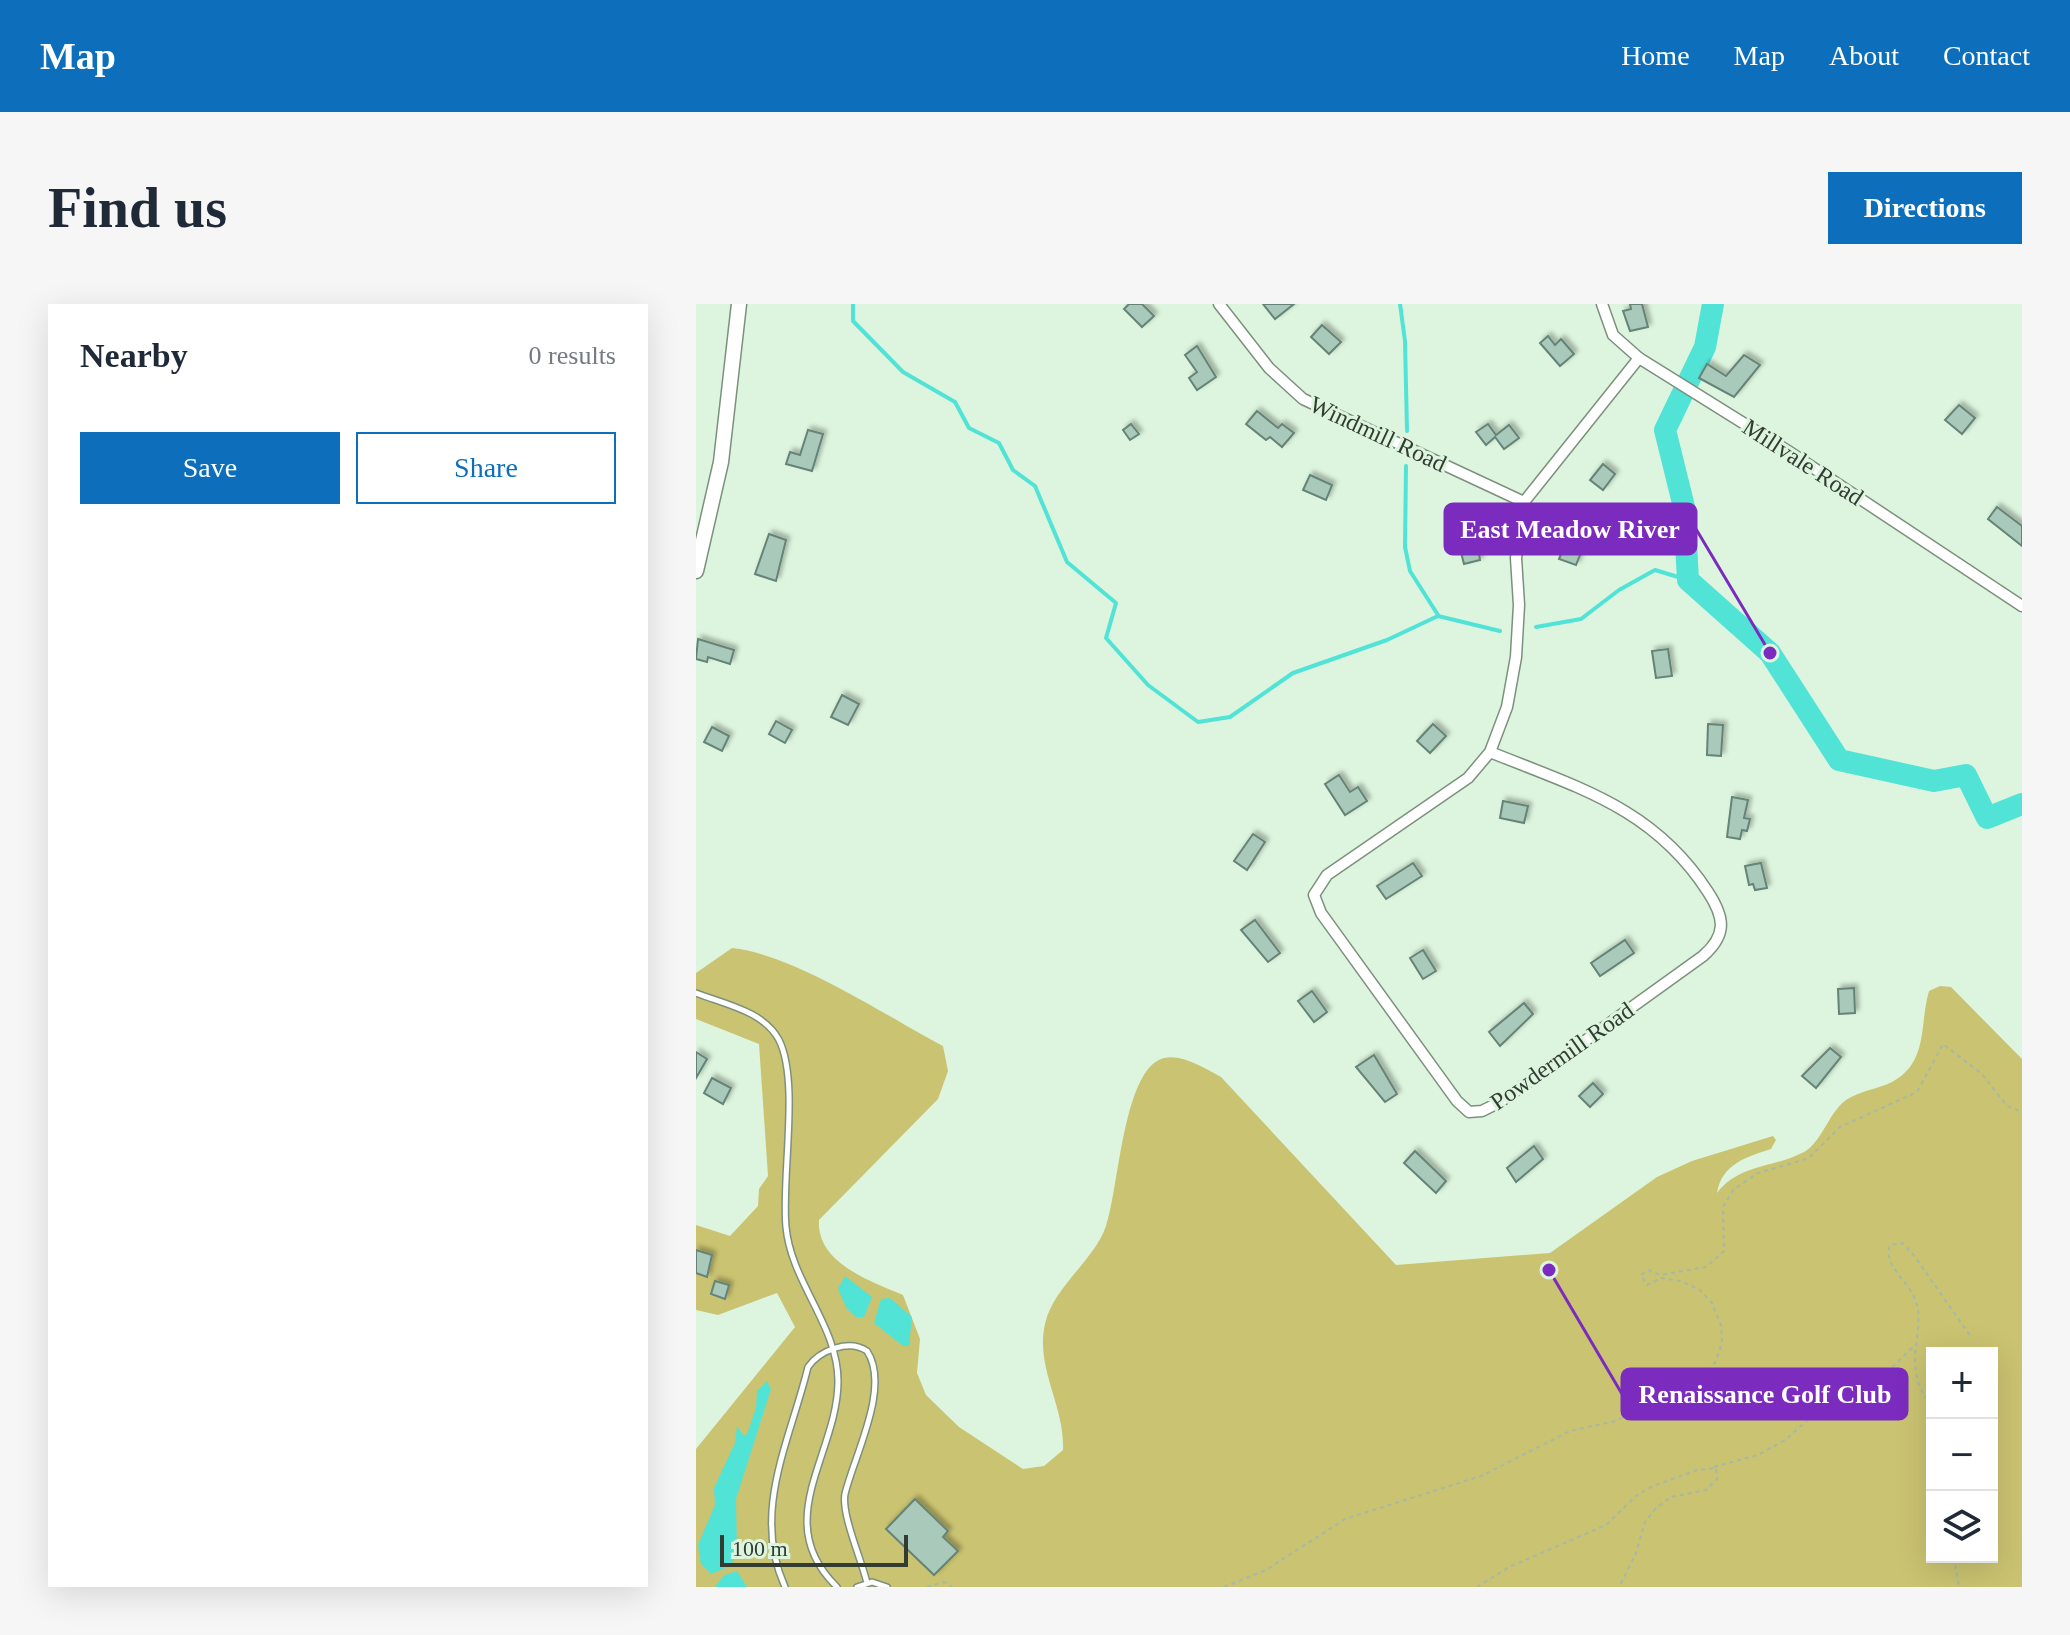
<!DOCTYPE html>
<meta charset="utf-8">
<style>
:root{--surface:#fff;--page:#f6f6f7;--text:#1f2937;--muted:#747a83;--line:#e0e1e3;--accent:#0d6fbb}
body{margin:0;font-family:"Times New Roman",serif;background:var(--page);color:var(--text)}
.controls{position:absolute;right:24px;bottom:24px;display:grid;overflow:hidden;border-radius:0px;box-shadow:0 8px 32px #0002}
.controls button{width:72px;height:72px;display:grid;place-items:center;padding:0;border:0;border-bottom:2px solid var(--line);background:var(--surface);color:var(--text);font:40px sans-serif}
.scale{position:absolute;left:24px;bottom:20px;width:188px;box-sizing:border-box;padding-left:8px;border:4px solid #333c33;border-top:0;font-size:22px;line-height:28px;white-space:nowrap;color:#333c33;-webkit-text-stroke:6px #ddf5de;paint-order:stroke}
.list{margin:0;padding:0;list-style:none}
h2{display:flex;justify-content:space-between;align-items:center;height:104px;margin:0;padding:0 32px;font-size:34px}
h2 small{font-size:26px;font-weight:400;color:var(--muted)}
.actions{display:flex;gap:16px;padding:24px 32px}
.actions a{flex:1;padding:18px 0;border:2px solid var(--accent);border-radius:0px;text-align:center;font-size:28px;color:var(--accent)}
.actions .main{background:var(--accent);color:#fff}
.icon{flex:none;width:44px;height:44px;fill:none;stroke:currentColor;stroke-width:2;stroke-linecap:round;stroke-linejoin:round}
.map{position:relative;flex:none;width:1326px;height:1283px;overflow:hidden;border-radius:0px}
header{display:flex;align-items:center;gap:48px;box-sizing:border-box;height:112px;padding:0 40px;background:var(--accent);color:#fff}
header strong{font-size:38px}
nav{display:flex;gap:44px;margin-inline-start:auto;font-size:28px}
.intro{display:flex;align-items:center;justify-content:space-between;box-sizing:border-box;height:192px;padding:0 48px}
h1{margin:0;font-size:56px}
.button{padding:20px 36px;border-radius:0px;background:var(--accent);color:#fff;font-size:28px;font-weight:700}
main{display:flex;gap:48px;padding:0 48px}
aside{flex:1;background:var(--surface);border-radius:0px;box-shadow:0 8px 32px #0002}
.map>svg:first-child{display:block}
.green{fill:#cac371;fill-rule:evenodd}
.water{fill:#52e3d7}
.lines{fill:none;stroke-linecap:round;stroke-linejoin:round}
.stream{stroke:#52e3d7;stroke-width:4}
.river{stroke:#52e3d7;stroke-width:22}
.building{fill:#a9c9bb;stroke:#658376;stroke-width:2;filter:url(#shadow)}
.lane-casing{stroke:#7c917d;stroke-width:8}
.street-casing{stroke:#7c917d;stroke-width:13}
.secondary-casing{stroke:#7c917d;stroke-width:17}
.path{stroke:#a6b9a6;stroke-width:2;stroke-dasharray:4 4;stroke-linecap:butt}
.lane{stroke:#fff;stroke-width:5}
.street{stroke:#fff;stroke-width:10}
.secondary{stroke:#fff;stroke-width:14}
.labels{text-anchor:middle;dominant-baseline:central;stroke-width:6;stroke-linejoin:round;paint-order:stroke}
.street-label{font-size:24px;fill:#333c33;stroke:#ddf5de}
.leader{fill:none;stroke:#7b2cbf;stroke-width:3}
.callout-dot{fill:#7b2cbf;stroke:#ddf5de;stroke-width:3}
.callout{fill:#7b2cbf;stroke:#7b2cbf;stroke-width:3}
.callout-label{font-size:26px;text-anchor:middle;font-weight:bold;fill:#fff}
</style>
<header>
<strong>Map</strong>
<nav><a>Home</a><a>Map</a><a>About</a><a>Contact</a></nav>
</header>
<div class="intro"><h1>Find us</h1><a class="button">Directions</a></div>
<main>
<aside>
<h2>Nearby<small>0 results</small></h2>
<ul class="list">
</ul>
<div class="actions"><a class="main">Save</a><a>Share</a></div>
</aside>
<div class="map">
<svg width="1326" height="1283" viewBox="0 0 1326 1283">
<defs>
<filter id="shadow"><feDropShadow dx="3.5" dy="-3.5" stdDeviation="2" flood-color="#0004"/></filter>
</defs>
<rect width="100%" height="100%" fill="#ddf5de"/>
<!-- green -->
<path class="green" d="M36,644C100,651 188,711 247,742L252,767L242,795L123,916C120,959 176,978 207,991L224,1035L221,1069L230,1091L263,1123L327,1165L348,1162L367,1146C369,1102 339,1064 349,1020C357,983 398,957 410,922C423,885 427,764 468,754C487,750 508,764 525,773L700,961L854,949L961,873L996,857L1077,832L1080,836L1075,845C1050,853 1026,860 1021,889C1043,860 1078,864 1108,848C1126,838 1133,808 1150,796C1163,787 1182,785 1196,778C1233,758 1223,721 1233,687L1244,682L1255,683L1326,755V1283H0V1145L99,1023L81,989L22,1011L0,1006V921L34,932L62,902L63,885L72,872L63,740L0,715V669ZM1236,1049H1296V1253H1236Z"/>
<!-- water -->
<g class="water">
<polygon points="149,972 176,993 168,1013 160,1013 151,1005 142,985"/>
<polygon points="194,994 216,1013 213,1042 207,1042 178,1019 185,995"/>
<polygon points="71,1077 75,1085 40,1195 41,1253 32,1263 15,1270 5,1260 2,1241 19,1201 18,1184 39,1139 41,1122 48,1132 51,1130 60,1104 61,1087"/>
<polygon points="41,1267 51,1283 19,1283 28,1271"/>
</g>
<g class="lines">
<!-- stream -->
<g class="stream">
<polyline points="157,0 157,17 207,68 259,98 273,124 303,139 317,166 339,182 371,258 420,299 410,334 452,381 502,418 534,413 597,369 691,336 742,312 804,327"/>
<polyline points="704,0 709,37 711,127"/>
<polyline points="710,162 709,243 714,267 742,311"/>
<polyline points="840,323 885,315 923,286 959,266 992,276"/>
</g>
<!-- river -->
<polyline class="river" points="1017,0 1009,43 969,126 988,203 992,276 1074,349 1143,456 1238,477 1270,471 1291,514 1326,500"/>
</g>
<!-- building -->
<g class="building">
<polygon points="433,0 446,0 458,12 446,23 428,5"/>
<polygon points="567,0 598,0 579,15"/>
<polygon points="934,0 946,0 952,23 934,27 927,7 935,5"/>
<polygon points="626,21 645,38 633,50 615,33"/>
<polygon points="852,32 859,41 865,35 878,50 864,62 844,39"/>
<polygon points="501,42 520,73 501,86 493,74 501,68 489,51"/>
<polygon points="1048,51 1064,61 1038,93 1003,74 1011,60 1030,72"/>
<polygon points="1263,101 1279,114 1266,130 1249,116"/>
<polygon points="561,107 582,124 586,120 598,129 586,143 574,133 570,136 550,120"/>
<polygon points="435,120 443,130 434,136 427,126"/>
<polygon points="792,120 800,131 813,121 823,134 808,145 799,133 790,141 780,128"/>
<polygon points="112,126 127,130 116,167 90,160 94,148 104,151"/>
<polygon points="907,160 919,170 907,186 894,176"/>
<polygon points="614,171 636,181 630,196 607,186"/>
<polygon points="1301,203 1326,222 1326,242 1292,215"/>
<polygon points="876,213 896,221 880,261 863,255 868,243 864,241"/>
<polygon points="778,216 784,256 768,260 758,221"/>
<polygon points="73,230 90,236 80,277 59,270"/>
<polygon points="2,335 38,346 34,360 12,353 11,358 0,355"/>
<polygon points="972,345 976,372 960,374 956,347"/>
<polygon points="146,391 163,400 152,421 135,413"/>
<polygon points="80,417 96,426 89,439 73,430"/>
<polygon points="737,420 750,432 734,449 721,437"/>
<polygon points="1012,420 1027,421 1025,452 1011,451"/>
<polygon points="16,423 33,432 26,447 8,438"/>
<polygon points="643,471 654,488 662,483 671,497 649,511 629,480"/>
<polygon points="1036,493 1052,496 1048,514 1054,515 1051,527 1046,526 1044,535 1031,533"/>
<polygon points="807,497 832,502 828,519 804,514"/>
<polygon points="557,530 569,538 551,566 538,557"/>
<polygon points="717,559 726,572 690,595 681,582"/>
<polygon points="1065,559 1071,584 1059,586 1057,580 1053,581 1049,562"/>
<polygon points="559,616 584,649 572,658 545,626"/>
<polygon points="929,636 938,649 904,672 895,659"/>
<polygon points="727,646 740,667 727,675 714,654"/>
<polygon points="1158,684 1159,709 1143,710 1142,685"/>
<polygon points="616,687 631,708 618,718 602,697"/>
<polygon points="828,699 837,710 804,742 793,728"/>
<polygon points="1134,744 1145,753 1120,784 1106,772"/>
<polygon points="0,748 11,755 0,774"/>
<polygon points="678,751 701,790 689,798 660,763"/>
<polygon points="16,774 35,784 27,800 8,789"/>
<polygon points="897,779 907,790 894,803 883,792"/>
<polygon points="838,842 847,855 820,878 811,864"/>
<polygon points="719,847 750,877 740,889 708,859"/>
<polygon points="0,946 16,951 11,973 0,969"/>
<polygon points="19,977 33,981 29,995 15,990"/>
<polygon points="219,1195 252,1227 247,1233 262,1247 238,1271 190,1225"/>
</g>
<g class="lines">
<defs>
<g id="lane">
<path d="M0,689C28,700 68,707 83,736C104,778 85,874 90,923C95,978 142,1022 142,1077C142,1150 73,1217 141,1283"/>
<path d="M89,1283C55,1208 94,1137 112,1063C124,1046 153,1035 171,1047C195,1083 158,1152 149,1190C145,1210 166,1257 171,1279"/>
<polyline points="161,1283 176,1278 191,1283"/>
</g>
<g id="street">
<polyline points="523,0 573,64 607,95 828,198"/>
<polyline points="906,0 917,31 943,54 1092,147 1326,302"/>
<path d="M794,448L772,474L631,571L618,591L625,609L761,797L773,808L786,807L804,798L1007,652C1031,631 1029,614 1012,588C958,504 883,484 794,448L811,403L820,353L823,301L820,254L828,198L943,54"/>
</g>
<polyline id="secondary" points="0,267 25,158 43,0"/>
</defs>
<!-- lane casing -->
<use href="#lane" class="lane-casing"/>
<!-- street casing -->
<use href="#street" class="street-casing"/>
<!-- secondary casing -->
<use href="#secondary" class="secondary-casing"/>
<!-- path -->
<g class="path">
<path d="M1236,1102C1200,1060 1236,1023 1216,989C1208,975 1187,959 1194,941L1206,939L1217,950L1275,1033"/>
<polyline points="1018,1163 1062,1151 1089,1136 1123,1106 1157,1094 1178,1081 1217,1043"/>
<polyline points="1258,1253 1263,1283"/>
<polyline points="231,1283 248,1278 256,1283"/>
<polyline points="528,1283 570,1266 649,1215 785,1172 874,1127 920,1117 947,1101 1006,1077 1020,1057 1026,1039 1025,1021 1016,999 1004,986 985,977 965,974 951,981 945,971 952,966 964,971 1010,963 1028,947 1027,903 1037,886 1062,869 1113,854 1144,823 1221,788 1247,740 1286,770 1311,802 1326,808"/>
<polyline points="781,1283 813,1263 910,1221 940,1192 957,1182 1001,1166 1020,1164 1021,1175 1010,1186 975,1193 960,1204 949,1218 940,1249 923,1283"/>
</g>
<!-- lane -->
<use href="#lane" class="lane"/>
<!-- street -->
<use href="#street" class="street"/>
<!-- secondary -->
<use href="#secondary" class="secondary"/>
</g>
<g class="labels">
<!-- street labels -->
<g class="street-label">
<text transform="translate(682 130) rotate(25)">Windmill Road</text>
<text transform="translate(1107 158) rotate(33)">Millvale Road</text>
<text transform="translate(866 752) rotate(-35)">Powdermill Road</text>
</g>
</g>
<!-- callouts -->
<path class="leader" d="M1074 349L1000 225M853 966L926 1090"/>
<g class="callout-dot">
<circle cx="1074" cy="349" r="8"/>
<circle cx="853" cy="966" r="8"/>
</g>
<g class="callout">
<rect x="749" y="200" width="251" height="50" rx="8"/>
<rect x="926" y="1065" width="285" height="50" rx="8"/>
</g>
<g class="callout-label">
<text x="874" y="234">East Meadow River</text>
<text x="1069" y="1099">Renaissance Golf Club</text>
</g>
</svg>
<div class="controls">
<button>+</button>
<button>−</button>
<button><svg class="icon" aria-label="layers" viewBox="0 0 24 24"><path d="M12 4l9 5-9 5-9-5zM3 14l9 5 9-5"/></svg></button>
</div>
<div class="scale">100 m</div>
</div>
</main>
